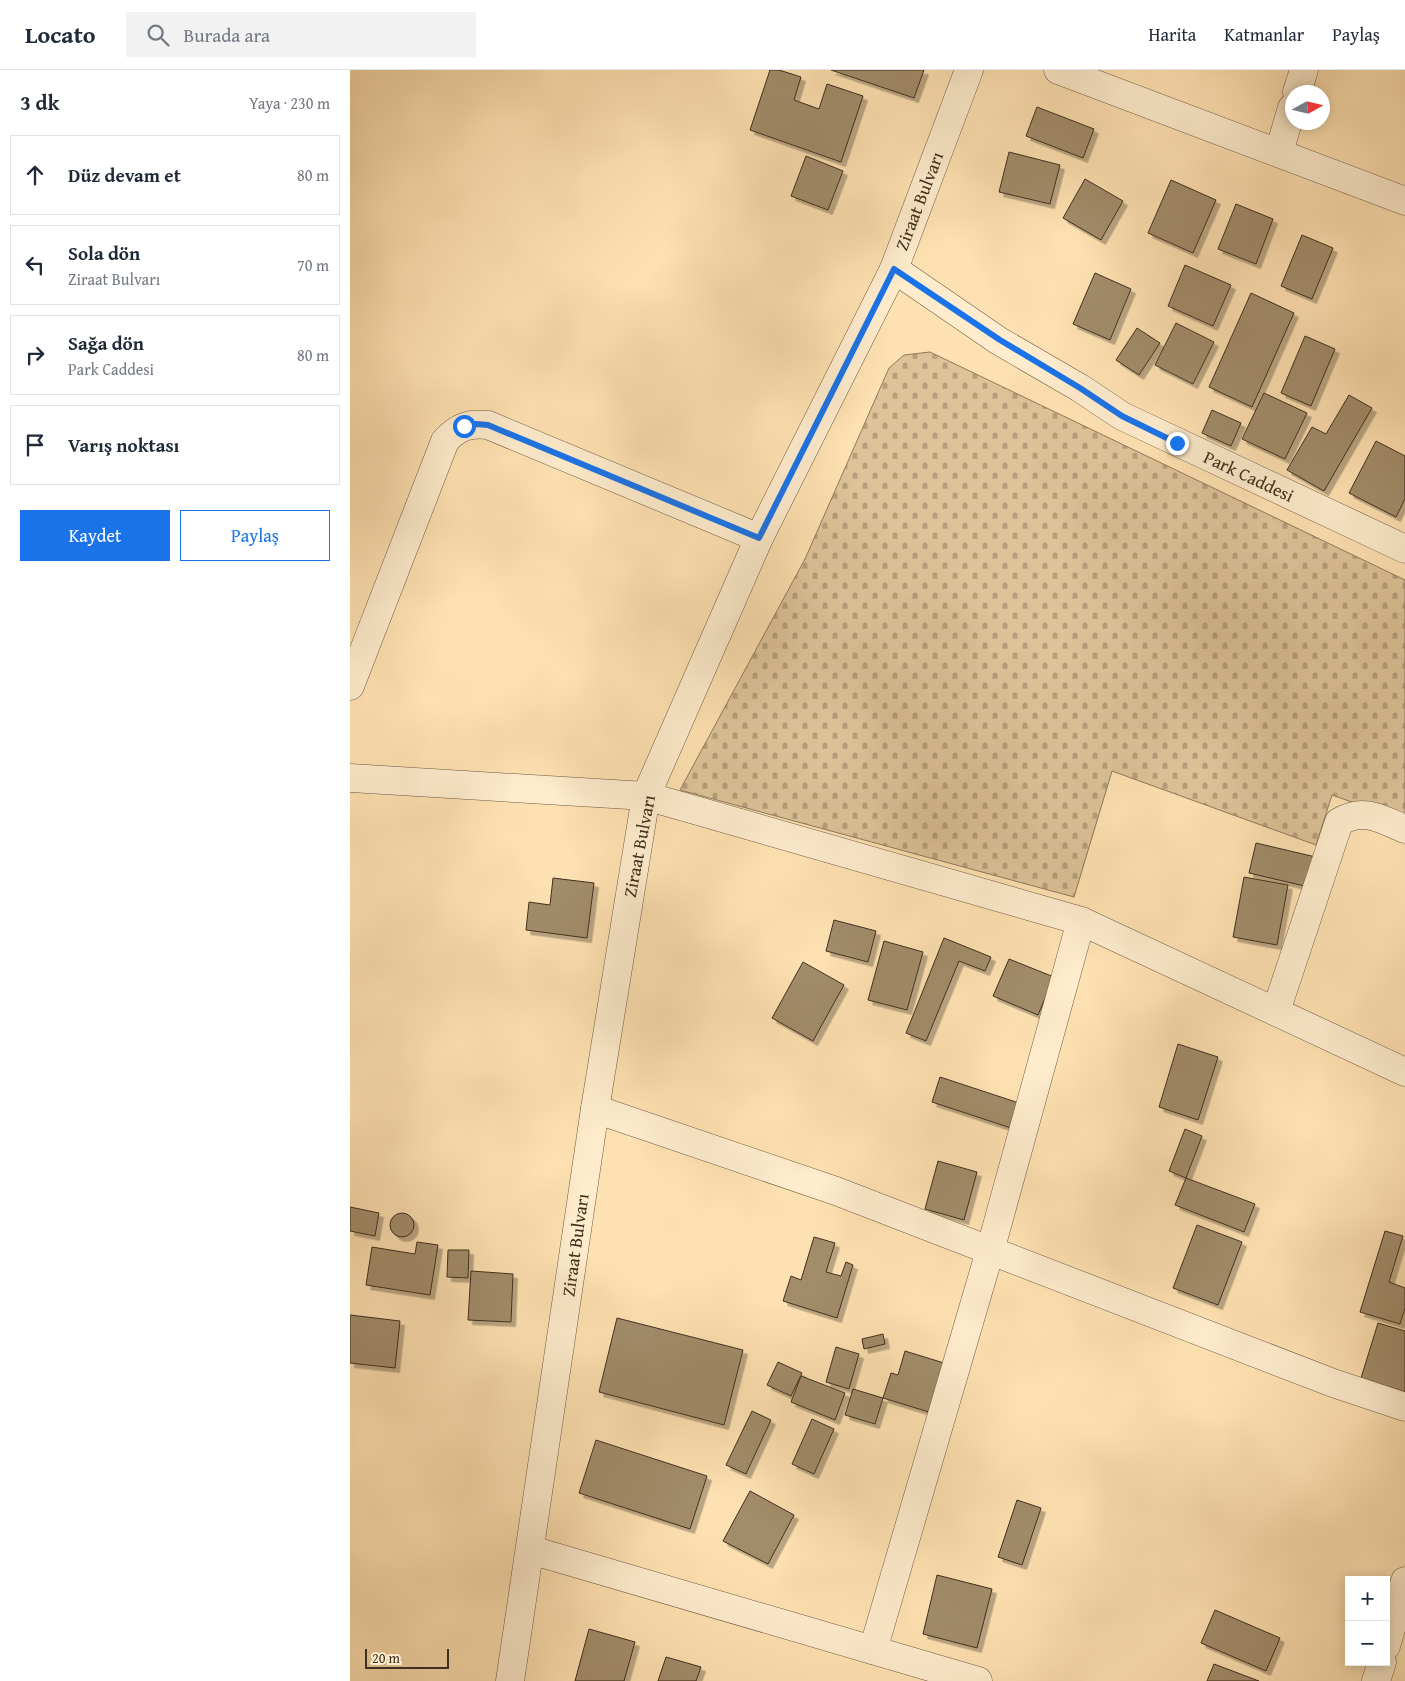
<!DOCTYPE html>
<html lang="tr">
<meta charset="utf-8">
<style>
:root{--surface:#fff;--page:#f2f2f3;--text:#1f2937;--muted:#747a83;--line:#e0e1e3;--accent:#1a73e8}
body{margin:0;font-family:"Gentium Book Plus",serif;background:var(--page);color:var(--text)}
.controls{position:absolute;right:15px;bottom:15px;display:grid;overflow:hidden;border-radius:0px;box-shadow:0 2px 12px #0003}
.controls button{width:45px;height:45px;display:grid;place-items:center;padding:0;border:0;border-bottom:1px solid var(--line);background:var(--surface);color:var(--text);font:25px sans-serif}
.compass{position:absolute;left:935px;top:15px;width:45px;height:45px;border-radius:50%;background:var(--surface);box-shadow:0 2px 12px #0003;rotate:82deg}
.scale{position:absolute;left:15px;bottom:12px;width:84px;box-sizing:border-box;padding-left:5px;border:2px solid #3f2f1d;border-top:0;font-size:14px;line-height:18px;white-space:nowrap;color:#3f2f1d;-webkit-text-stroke:4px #feeccd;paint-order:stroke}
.stop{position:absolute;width:15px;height:15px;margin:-11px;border:4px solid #1a73e8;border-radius:50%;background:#fff}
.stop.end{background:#1a73e8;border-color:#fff;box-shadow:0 1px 5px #0008}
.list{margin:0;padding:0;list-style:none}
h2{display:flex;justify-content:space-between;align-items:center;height:65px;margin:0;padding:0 20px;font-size:21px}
h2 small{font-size:16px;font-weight:400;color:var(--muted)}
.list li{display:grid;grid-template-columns:32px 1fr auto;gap:15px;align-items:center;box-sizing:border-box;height:80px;margin:0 10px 10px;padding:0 10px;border:1px solid var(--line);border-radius:0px}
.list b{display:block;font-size:19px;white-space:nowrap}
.list p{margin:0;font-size:16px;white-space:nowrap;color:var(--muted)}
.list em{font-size:16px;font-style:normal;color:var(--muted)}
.actions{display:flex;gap:10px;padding:15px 20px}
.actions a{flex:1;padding:11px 0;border:1px solid var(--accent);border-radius:0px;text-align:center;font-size:18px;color:var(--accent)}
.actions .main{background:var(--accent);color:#fff}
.icon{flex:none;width:28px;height:28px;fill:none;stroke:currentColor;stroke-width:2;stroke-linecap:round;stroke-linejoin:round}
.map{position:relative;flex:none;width:1055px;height:1611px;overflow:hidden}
header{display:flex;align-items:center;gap:30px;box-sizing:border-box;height:70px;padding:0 25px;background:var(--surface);border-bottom:1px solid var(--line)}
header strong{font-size:24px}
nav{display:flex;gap:28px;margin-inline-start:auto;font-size:18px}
.search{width:350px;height:45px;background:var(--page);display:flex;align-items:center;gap:12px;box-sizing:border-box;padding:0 18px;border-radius:0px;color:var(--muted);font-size:19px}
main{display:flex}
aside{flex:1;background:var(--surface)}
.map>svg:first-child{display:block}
.cemetery{fill:url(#cemetery-stones);stroke:#8e795b}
.building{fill:#a28c6a;stroke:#3f2f1d;filter:url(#shadow)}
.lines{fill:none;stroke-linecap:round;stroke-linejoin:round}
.minor-casing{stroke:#6f5c42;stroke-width:29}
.minor{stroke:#feeccd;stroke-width:28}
.route{stroke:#1a73e8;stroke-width:6}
.labels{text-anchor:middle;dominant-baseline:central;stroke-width:5;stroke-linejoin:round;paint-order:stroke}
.street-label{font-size:18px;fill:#3f2f1d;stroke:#feeccd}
</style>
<header>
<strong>Locato</strong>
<div class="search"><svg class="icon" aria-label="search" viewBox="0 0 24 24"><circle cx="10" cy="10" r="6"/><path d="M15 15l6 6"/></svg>Burada ara</div>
<nav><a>Harita</a><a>Katmanlar</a><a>Paylaş</a></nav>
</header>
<main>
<aside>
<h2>3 dk<small>Yaya · 230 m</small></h2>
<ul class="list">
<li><svg class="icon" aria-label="ahead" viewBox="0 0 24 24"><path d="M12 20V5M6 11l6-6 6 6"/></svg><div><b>Düz devam et</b></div><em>80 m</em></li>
<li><svg class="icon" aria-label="left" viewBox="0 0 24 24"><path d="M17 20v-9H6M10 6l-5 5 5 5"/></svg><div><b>Sola dön</b><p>Ziraat Bulvarı</p></div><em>70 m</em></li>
<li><svg class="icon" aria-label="right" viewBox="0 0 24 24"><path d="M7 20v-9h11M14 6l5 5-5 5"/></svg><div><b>Sağa dön</b><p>Park Caddesi</p></div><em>80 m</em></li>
<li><svg class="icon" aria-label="arrive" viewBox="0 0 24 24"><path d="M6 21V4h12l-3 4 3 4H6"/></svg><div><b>Varış noktası</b></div></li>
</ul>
<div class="actions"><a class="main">Kaydet</a><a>Paylaş</a></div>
</aside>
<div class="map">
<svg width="1055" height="1611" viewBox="0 0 1055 1611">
<defs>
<pattern id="cemetery-stones" width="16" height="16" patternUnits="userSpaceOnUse" patternTransform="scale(1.25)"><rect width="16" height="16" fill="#dec399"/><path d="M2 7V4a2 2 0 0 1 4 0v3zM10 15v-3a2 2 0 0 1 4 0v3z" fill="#b59f7c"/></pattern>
<filter id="shadow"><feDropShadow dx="4.5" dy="4.5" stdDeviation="0" flood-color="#0004"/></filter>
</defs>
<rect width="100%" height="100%" fill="#fee1b2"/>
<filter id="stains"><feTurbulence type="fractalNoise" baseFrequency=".004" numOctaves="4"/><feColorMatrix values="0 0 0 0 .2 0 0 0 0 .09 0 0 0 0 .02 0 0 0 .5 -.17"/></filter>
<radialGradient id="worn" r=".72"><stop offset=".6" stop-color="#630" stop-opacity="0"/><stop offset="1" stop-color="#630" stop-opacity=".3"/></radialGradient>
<!-- cemetery -->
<polygon class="cemetery" points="580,282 1055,510 1055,751 982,725 966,775 762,701 724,827 330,720 455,489 539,298 554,285"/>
<!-- building -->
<g class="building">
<polygon points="420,0 429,0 451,7 444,30 469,39 477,14 513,26 491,92 400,60"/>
<polygon points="481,0 574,0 564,28"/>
<polygon points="687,37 744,59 733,88 676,66"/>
<polygon points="659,82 710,95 700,134 649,122"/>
<polygon points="456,86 493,101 478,140 441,126"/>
<polygon points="735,109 773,131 751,170 713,148"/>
<polygon points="821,110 866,130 843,183 798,163"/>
<polygon points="886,134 923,149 906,194 868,179"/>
<polygon points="952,165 983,178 962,229 931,216"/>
<polygon points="835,195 881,215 863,256 818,236"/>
<polygon points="745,203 781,219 760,270 723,254"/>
<polygon points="901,223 944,243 902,337 859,317"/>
<polygon points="826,253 864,272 843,314 805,295"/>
<polygon points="787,258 810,273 789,305 766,290"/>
<polygon points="955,266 985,279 961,336 931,323"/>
<polygon points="914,323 957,343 935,389 892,369"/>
<polygon points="999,325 1022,338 974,421 937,400 962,357 976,364"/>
<polygon points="862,340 891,353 881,376 852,363"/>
<polygon points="1026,371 1055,386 1055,429 1046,447 999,423"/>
<polygon points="906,773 970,788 963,818 899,803"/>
<polygon points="894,807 938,815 927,875 883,867"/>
<polygon points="203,808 244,813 237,868 176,860 179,832 200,835"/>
<polygon points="484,850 526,861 518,892 476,881"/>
<polygon points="594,868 641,887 635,901 609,891 576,971 556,963"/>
<polygon points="534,871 573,882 557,940 518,930"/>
<polygon points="659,889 704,907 688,945 643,926"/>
<polygon points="453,892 494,915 463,971 422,948"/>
<polygon points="828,974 868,987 848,1050 809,1037"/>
<polygon points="590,1007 675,1035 667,1060 582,1032"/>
<polygon points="835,1059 852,1066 836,1108 819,1101"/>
<polygon points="588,1091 627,1102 614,1150 575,1139"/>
<polygon points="836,1108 905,1134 894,1162 825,1135"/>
<polygon points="0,1137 29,1143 25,1166 0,1161"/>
<circle cx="52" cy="1155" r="12"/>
<polygon points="847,1155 892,1172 868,1235 823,1218"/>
<polygon points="1035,1161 1053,1166 1039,1212 1055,1218 1055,1238 1050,1254 1010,1242"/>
<polygon points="464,1167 485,1173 476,1202 491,1206 496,1192 503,1195 487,1248 433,1231 441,1206 451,1210"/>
<polygon points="67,1172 88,1175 80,1225 16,1215 22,1177 65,1184"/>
<polygon points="98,1180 119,1180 118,1208 97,1207"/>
<polygon points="121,1201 163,1204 161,1252 118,1250"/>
<polygon points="0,1245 50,1251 45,1298 0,1293"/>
<polygon points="267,1248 393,1280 374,1355 249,1322"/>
<polygon points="1028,1253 1055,1261 1055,1322 1011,1308"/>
<polygon points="533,1264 535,1274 514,1279 512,1269"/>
<polygon points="486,1277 509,1284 499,1319 476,1312"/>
<polygon points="555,1281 594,1293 579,1342 533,1328 541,1303 548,1305"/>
<polygon points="428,1292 452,1303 441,1326 417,1315"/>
<polygon points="451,1306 495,1323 485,1350 441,1332"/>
<polygon points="503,1319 533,1328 525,1354 495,1345"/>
<polygon points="402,1341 421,1350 396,1404 376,1395"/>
<polygon points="462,1349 484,1359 464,1404 442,1394"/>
<polygon points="246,1370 357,1406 340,1459 229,1423"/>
<polygon points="400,1421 444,1445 418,1494 373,1471"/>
<polygon points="667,1430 691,1438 672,1495 648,1487"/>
<polygon points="587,1505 642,1519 627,1578 573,1564"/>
<polygon points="865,1540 930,1568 916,1601 851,1573"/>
<polygon points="239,1559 285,1572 274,1611 225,1611"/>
<polygon points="316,1587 351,1597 346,1611 308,1611"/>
<polygon points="864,1594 909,1611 857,1611"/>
</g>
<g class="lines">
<defs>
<g id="minor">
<polyline points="708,0 1055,131"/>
<polyline points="947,22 954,0"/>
<polyline points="929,82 942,38"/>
<polyline points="544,199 649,271 730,318 772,346 1055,479"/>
<path d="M0,616L95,371C108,357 118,353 138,355L409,468"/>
<polyline points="0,708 296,726 731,851 1055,1002"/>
<path d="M926,941L989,752C1014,737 1031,749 1055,759"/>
<polyline points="245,1039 486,1121 983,1313 1055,1337"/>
<polyline points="181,1480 628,1611"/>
<polyline points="1036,1576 1055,1511"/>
<polyline points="523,1580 640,1181 731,851"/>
<polyline points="160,1611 245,1039 296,726 409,468 544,199 619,0"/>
<polyline points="1026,1611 1032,1592"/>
</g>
</defs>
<!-- minor casing -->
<use href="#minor" class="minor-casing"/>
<!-- minor -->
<use href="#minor" class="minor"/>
</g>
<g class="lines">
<!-- route -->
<polyline class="route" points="114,356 126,354 138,355 409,468 544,199 650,270 730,318 772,346 827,373"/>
</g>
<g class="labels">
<!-- street labels -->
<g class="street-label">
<text transform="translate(569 131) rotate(-69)">Ziraat Bulvarı</text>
<text transform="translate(899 406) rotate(25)">Park Caddesi</text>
<text transform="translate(289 776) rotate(-79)">Ziraat Bulvarı</text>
<text transform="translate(225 1175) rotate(-82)">Ziraat Bulvarı</text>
</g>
</g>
<rect width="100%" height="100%" filter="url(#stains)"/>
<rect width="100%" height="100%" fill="url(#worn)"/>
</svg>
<div class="controls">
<button>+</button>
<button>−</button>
</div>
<svg class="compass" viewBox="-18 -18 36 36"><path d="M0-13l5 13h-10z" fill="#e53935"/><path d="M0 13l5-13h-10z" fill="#747a83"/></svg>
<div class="scale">20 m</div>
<div class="stop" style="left:114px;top:356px"></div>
<div class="stop end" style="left:827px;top:373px"></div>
</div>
</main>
